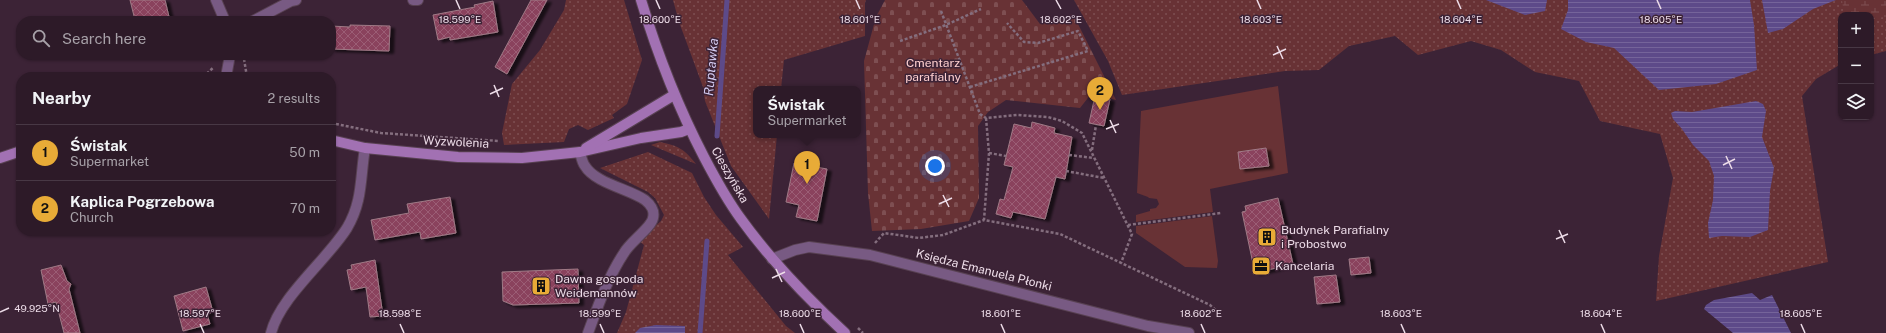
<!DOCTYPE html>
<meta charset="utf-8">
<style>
:root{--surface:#2d1a28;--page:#392734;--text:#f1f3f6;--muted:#a7a1a8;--line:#483845;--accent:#e8ab37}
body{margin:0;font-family:"Public Sans",sans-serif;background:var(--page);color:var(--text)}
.controls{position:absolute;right:12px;top:12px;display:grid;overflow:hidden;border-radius:8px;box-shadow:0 1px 3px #0004}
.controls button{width:36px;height:36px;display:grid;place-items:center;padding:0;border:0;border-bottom:1px solid var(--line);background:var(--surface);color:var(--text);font:20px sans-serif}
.you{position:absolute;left:935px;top:166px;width:14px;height:14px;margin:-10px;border:3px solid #fff;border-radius:50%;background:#1a73e8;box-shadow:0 0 0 6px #1a73e833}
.badge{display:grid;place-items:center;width:26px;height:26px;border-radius:50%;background:var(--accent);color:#111;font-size:13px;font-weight:700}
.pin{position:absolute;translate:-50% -33px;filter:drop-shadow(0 1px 2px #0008)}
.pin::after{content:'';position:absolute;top:21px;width:14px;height:12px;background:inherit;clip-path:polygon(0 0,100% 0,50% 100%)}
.popup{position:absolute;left:753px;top:86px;width:108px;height:52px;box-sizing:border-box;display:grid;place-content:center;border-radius:8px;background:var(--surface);filter:drop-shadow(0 1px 3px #0005);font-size:13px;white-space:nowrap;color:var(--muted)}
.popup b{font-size:15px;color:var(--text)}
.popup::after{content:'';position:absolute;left:50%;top:100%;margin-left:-8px;border:8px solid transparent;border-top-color:var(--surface)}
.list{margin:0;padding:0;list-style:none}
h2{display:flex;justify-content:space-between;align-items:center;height:52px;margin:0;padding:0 16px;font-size:17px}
h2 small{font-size:13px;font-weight:400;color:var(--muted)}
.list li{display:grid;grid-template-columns:26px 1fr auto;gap:12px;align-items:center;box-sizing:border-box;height:56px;padding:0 16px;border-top:1px solid var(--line)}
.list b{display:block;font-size:15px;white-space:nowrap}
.list p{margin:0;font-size:13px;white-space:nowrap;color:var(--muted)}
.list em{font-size:13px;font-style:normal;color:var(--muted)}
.icon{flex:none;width:22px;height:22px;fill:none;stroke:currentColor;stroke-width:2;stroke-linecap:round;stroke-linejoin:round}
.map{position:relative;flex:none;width:1886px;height:333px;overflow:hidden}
.search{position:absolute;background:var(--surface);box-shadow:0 1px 3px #0004;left:16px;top:16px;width:320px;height:44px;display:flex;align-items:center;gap:10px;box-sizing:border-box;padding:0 14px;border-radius:16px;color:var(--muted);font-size:15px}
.panel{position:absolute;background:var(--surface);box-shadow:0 1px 3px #0004;left:16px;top:72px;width:320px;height:164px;border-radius:16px}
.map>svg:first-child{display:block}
.grass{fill:url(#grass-dots)}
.wetland{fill:url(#wetland-marsh)}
.cemetery{fill:url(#cemetery-stones)}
.garden{fill:#683235}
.water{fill:url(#water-rules)}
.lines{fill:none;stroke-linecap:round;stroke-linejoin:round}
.stream{stroke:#5d4a89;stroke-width:5}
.building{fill:url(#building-cross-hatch);stroke:#9f7a86;filter:url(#shadow)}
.lane-casing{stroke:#584152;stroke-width:12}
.street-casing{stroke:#584152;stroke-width:12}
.secondary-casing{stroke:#584152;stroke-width:12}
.path{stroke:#846e7e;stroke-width:2.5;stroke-dasharray:3 2;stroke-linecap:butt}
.lane{stroke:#785a83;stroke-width:10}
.street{stroke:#785a83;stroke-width:10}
.secondary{stroke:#a271b3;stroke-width:10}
.ticks{fill:none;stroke:#eddce8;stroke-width:1.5}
.labels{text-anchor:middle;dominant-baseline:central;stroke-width:3;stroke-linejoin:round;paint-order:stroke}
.park-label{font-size:12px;fill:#fecfcf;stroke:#3c2336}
.street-label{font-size:12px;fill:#eddce8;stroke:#3c2336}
.poi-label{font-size:12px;fill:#eddce8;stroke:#3c2336;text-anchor:start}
.water-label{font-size:13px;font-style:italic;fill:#d5ccf2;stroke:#3c2336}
.ticks-label{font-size:10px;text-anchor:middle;fill:#eddce8;stroke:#3c2336;stroke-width:3;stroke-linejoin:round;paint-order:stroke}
</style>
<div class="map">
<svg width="1886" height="333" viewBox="0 0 1886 333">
<defs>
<pattern id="grass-dots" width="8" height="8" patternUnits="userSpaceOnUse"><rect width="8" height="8" fill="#683235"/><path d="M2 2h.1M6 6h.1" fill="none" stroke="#7e4f52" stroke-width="1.8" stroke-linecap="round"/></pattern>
<pattern id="wetland-marsh" width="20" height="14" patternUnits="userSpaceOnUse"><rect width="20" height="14" fill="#683235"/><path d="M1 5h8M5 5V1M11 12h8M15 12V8" fill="none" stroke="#7e4f52"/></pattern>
<pattern id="cemetery-stones" width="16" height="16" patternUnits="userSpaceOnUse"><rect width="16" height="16" fill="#683235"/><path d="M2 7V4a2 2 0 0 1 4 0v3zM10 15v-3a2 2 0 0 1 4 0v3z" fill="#7e4f52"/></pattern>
<pattern id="water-rules" width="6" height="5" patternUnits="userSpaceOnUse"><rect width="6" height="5" fill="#5d4a89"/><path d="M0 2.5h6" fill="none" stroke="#75649a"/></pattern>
<pattern id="building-cross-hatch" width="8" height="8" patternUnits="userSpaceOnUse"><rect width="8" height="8" fill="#8a425d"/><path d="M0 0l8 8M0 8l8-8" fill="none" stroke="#9b5d74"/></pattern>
<filter id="shadow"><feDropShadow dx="4.5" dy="2.5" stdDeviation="1" flood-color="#0009"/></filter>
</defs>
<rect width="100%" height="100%" fill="#3c2336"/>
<!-- grass -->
<g class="grass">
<polygon points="566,0 624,0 642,60 627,104 612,115 614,118 588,130 578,125 569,129 564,142 504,145 502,133 512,84 540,50 564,10"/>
<polygon points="673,0 866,0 865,3 865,36 784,60 781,89 756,89 756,135 777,135 769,219 731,166 705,101 703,87 679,22"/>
<polygon points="1074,0 1886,0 1886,51 1871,55 1871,15 1841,15 1841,64 1816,79 1802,96 1828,262 1656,301 1659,256 1673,178 1660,134 1600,121 1579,81 1535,72 1501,50 1471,41 1418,55 1395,36 1349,46 1319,70 1285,71 1122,95 1108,61"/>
<path d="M660,142C679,146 684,149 696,164L651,145Z"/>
<polygon points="648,152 692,173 704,197 716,215 743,247 728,255 786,326 795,333 617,333 626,312 644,245 639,241 661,221 664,215 655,198 648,192 600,168"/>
</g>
<!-- wetland -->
<polygon class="wetland" points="1842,0 1886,0 1886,17 1871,18 1871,15 1844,15"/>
<!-- cemetery -->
<polygon class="cemetery" points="885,0 1022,0 1040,24 1073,14 1116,100 1091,94 1080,108 1006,100 988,112 978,126 979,198 969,221 921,229 872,231 868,193 864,61 876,17"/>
<!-- garden -->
<g class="garden">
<polygon points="1278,86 1288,173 1210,189 1213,212 1136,222 1136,215 1150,211 1150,209 1156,208 1159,204 1157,199 1149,198 1148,197 1137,193 1141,111"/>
<polygon points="1212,216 1218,261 1217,268 1185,267 1136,233 1136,226"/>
</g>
<!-- water -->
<g class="water">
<polygon points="1486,0 1547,0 1545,11 1525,15"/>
<polygon points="1568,0 1750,0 1754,25 1757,70 1716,84 1659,90 1614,48 1586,42 1561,29 1568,10"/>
<polygon points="1762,0 1836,0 1813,9 1783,29 1768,33"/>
<polygon points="1756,101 1763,104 1766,111 1762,137 1774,168 1770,191 1768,230 1750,237 1722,236 1709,238 1708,223 1713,200 1714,176 1709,161 1693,145 1682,129 1673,119 1671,113 1675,111 1692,112"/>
<polygon points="1752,293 1760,300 1772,295 1791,333 1733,333 1704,309 1706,305 1714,300"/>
<polygon points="656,325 685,326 685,333 635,333 640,328"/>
</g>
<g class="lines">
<!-- stream -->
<g class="stream">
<polyline points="717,136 727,0"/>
<polyline points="700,333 707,241"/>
</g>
</g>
<!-- building -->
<g class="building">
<polygon points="130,0 165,0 170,21 144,21 143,18 135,20"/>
<polygon points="531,0 547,0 507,74 495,67"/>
<polygon points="493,1 498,32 450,40 450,37 438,40 433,15 475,7 474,5"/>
<polygon points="350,25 390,26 389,51 331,49 331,26 350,27"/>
<polygon points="1095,96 1110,99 1104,126 1089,123"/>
<polygon points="1032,122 1055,128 1054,133 1072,137 1065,179 1056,177 1045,219 1013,212 1011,218 996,214 1000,199 1004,200 1013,167 1004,165 1014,124 1031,128"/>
<polygon points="1266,148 1269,166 1240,169 1238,152"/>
<polygon points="794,163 827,169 817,221 796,217 799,205 786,202"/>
<polygon points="450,197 456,233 421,239 420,232 375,240 371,220 409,213 407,204"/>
<polygon points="1278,198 1293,264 1255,273 1242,212 1246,211 1245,206"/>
<polygon points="1369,257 1371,273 1351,275 1349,259"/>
<polygon points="375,260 383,316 370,317 366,287 351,290 347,270 352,269 351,265"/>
<polygon points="61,265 67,281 71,284 69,289 80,333 64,333 56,302 48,304 41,270"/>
<polygon points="578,269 579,303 513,305 503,301 502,272"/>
<polygon points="1336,275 1340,302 1317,304 1314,277"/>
<polygon points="206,287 213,312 207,314 210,324 183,331 174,296"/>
</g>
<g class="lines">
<defs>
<g id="lane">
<polyline points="413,0 418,0"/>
<polyline points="253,21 291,1 296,0"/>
</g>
<g id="street">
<polyline points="216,0 225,21"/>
<polyline points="226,77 230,55"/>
<path d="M580,152C581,156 582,162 585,166C595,183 629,189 645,200C651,205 655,210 653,218C651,228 630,242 624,253C608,277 598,306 588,333"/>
<polyline points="772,259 795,250 809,247 870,255 1148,326 1189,333"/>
<path d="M271,333C280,297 327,260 347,228C363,201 360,178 365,148"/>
</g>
<g id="secondary">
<path d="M641,0C658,56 677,105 704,157C715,178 727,200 741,219C772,262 807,298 845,333"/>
<polyline points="331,140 365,148 458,157 522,158 580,152 641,138 681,132 689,129"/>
<polyline points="586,148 674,95"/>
<polyline points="0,158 21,151"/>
</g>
</defs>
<!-- lane casing -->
<use href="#lane" class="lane-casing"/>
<!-- street casing -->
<use href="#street" class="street-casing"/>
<!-- secondary casing -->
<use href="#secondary" class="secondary-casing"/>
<!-- path -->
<g class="path">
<polyline points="941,11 980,114 986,118 1017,115 1048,117 1062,121 1082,133 1132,234 1121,263"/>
<polyline points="900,41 946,25 981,9"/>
<polyline points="244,59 247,77"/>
<polyline points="203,77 214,67"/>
<polyline points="970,87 1088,51 1078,31 1038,43 1024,42 1007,23"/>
<polyline points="986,118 989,153 984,220 1060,234 1210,305 1221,315"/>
<polyline points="331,123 381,133 499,141"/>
<polyline points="1092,150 1096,125"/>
<polyline points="989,153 1006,156"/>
<polyline points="1069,155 1094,158"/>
<polyline points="1066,171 1104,178"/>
<polyline points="1128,225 1221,213"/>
<polyline points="875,243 884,233 919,238 943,235 984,220"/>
<polyline points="858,328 863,333"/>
</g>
<!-- lane -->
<use href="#lane" class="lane"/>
<!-- street -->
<use href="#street" class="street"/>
<!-- secondary -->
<use href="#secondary" class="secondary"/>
</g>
<!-- ticks -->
<path class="ticks" d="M456,0L460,9M656,0L660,9M856,0L860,9M1056,0L1061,9M1257,0L1261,9M1457,0L1461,9M1657,0L1661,9M1277,46L1283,59M1273,55L1286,49M494,85L499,97M490,94L503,88M1110,120L1116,133M1106,129L1119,124M1726,156L1732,169M1723,165L1735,159M943,195L949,207M939,204L952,198M1559,230L1565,243M1556,239L1568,234M776,269L782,282M772,278L785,272M0,312L9,308M200,324L204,333M400,324L404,333M600,324L604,333M800,324L804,333M1001,324L1005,333M1201,324L1205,333M1401,324L1405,333M1601,324L1605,333M1801,324L1805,333"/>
<!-- icons -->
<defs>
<symbol id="building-square" viewBox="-11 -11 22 22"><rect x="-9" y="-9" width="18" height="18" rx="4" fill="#e8ab37" stroke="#3c2336"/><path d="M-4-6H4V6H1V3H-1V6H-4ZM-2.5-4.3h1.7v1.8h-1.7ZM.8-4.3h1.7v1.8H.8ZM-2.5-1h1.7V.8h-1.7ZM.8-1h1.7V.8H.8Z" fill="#111"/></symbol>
<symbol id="office-square" viewBox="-11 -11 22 22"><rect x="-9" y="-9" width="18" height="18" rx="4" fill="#e8ab37" stroke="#3c2336"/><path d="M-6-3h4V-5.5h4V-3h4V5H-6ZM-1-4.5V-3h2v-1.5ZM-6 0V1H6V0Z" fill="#111"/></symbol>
</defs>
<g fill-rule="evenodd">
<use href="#building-square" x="1256" y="226" width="22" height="22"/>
<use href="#office-square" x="1250" y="255" width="22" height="22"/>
<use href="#building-square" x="530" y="275" width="22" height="22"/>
</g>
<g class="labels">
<!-- park labels -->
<g class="park-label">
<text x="933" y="63">Cmentarz<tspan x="933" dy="14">parafialny</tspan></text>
</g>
<!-- street labels -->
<g class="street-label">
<text transform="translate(456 142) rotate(3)">Wyzwolenia</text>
<text transform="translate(730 175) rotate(60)">Cieszyńska</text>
<text transform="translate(984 270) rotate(14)">Księdza Emanuela Płonki</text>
</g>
<!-- poi labels -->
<g class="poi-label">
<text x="1281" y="230">Budynek Parafialny<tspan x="1281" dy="14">i Probostwo</tspan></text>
<text x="1275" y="266">Kancelaria</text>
<text x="555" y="279">Dawna gospoda<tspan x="555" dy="14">Weidemannów</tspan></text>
</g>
<!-- water labels -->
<g class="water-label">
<text transform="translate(711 67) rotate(-85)">Ruptawka</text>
</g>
</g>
<g class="ticks-label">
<text x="460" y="23">18.599°E</text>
<text x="660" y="23">18.600°E</text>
<text x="860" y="23">18.601°E</text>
<text x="1261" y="23">18.603°E</text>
<text x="1461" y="23">18.604°E</text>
<text x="1661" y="23">18.605°E</text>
<text x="1061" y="23">18.602°E</text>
<text x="37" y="312">49.925°N</text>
<text x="200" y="317">18.597°E</text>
<text x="400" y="317">18.598°E</text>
<text x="600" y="317">18.599°E</text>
<text x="800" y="317">18.600°E</text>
<text x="1001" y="317">18.601°E</text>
<text x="1201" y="317">18.602°E</text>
<text x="1401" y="317">18.603°E</text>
<text x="1601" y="317">18.604°E</text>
<text x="1801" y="317">18.605°E</text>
</g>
</svg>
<div class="controls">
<button>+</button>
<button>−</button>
<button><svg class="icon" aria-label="layers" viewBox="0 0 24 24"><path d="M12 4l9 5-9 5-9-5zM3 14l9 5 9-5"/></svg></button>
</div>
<div class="you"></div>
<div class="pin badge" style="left:807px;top:184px">1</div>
<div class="popup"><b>Świstak</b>Supermarket</div>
<div class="pin badge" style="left:1100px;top:110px">2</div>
<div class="search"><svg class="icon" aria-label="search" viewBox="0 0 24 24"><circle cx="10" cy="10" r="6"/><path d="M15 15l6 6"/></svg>Search here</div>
<section class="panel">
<h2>Nearby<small>2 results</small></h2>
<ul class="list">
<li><span class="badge">1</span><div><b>Świstak</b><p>Supermarket</p></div><em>50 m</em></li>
<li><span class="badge">2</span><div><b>Kaplica Pogrzebowa</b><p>Church</p></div><em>70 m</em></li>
</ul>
</section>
</div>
